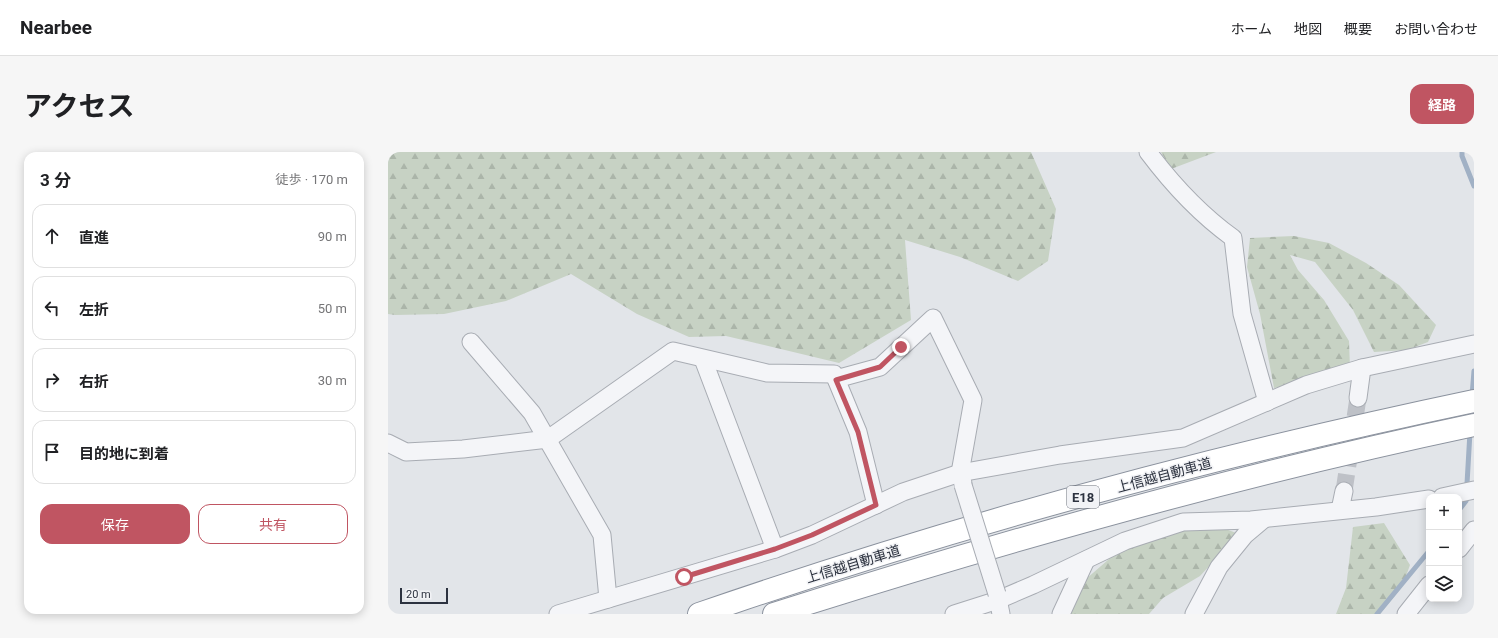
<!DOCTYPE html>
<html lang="ja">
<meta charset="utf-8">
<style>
:root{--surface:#fff;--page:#f6f6f6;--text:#202124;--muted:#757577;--line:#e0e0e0;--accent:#c05562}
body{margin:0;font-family:Roboto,"Noto Sans JP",sans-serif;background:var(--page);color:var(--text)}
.controls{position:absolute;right:12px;bottom:12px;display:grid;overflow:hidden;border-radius:8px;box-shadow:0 2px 10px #0003}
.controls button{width:36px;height:36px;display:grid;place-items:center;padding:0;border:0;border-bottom:1px solid var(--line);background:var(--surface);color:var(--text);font:20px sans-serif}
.scale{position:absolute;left:12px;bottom:10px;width:48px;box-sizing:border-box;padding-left:4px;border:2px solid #2c323f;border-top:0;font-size:11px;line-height:14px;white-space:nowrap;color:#2c323f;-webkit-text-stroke:3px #f2f3f6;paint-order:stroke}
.stop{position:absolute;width:12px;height:12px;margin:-9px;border:3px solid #c05562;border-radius:50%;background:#fff}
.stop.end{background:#c05562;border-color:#fff;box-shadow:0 1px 4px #0008}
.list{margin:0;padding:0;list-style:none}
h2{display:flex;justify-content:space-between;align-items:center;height:52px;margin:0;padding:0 16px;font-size:17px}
h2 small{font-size:13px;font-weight:400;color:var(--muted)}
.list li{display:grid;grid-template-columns:26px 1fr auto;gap:12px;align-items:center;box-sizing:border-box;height:64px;margin:0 8px 8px;padding:0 8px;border:1px solid var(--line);border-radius:12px}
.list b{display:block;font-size:15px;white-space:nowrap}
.list em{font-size:13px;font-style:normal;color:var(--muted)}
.actions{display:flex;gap:8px;padding:12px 16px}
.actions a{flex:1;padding:9px 0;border:1px solid var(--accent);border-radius:12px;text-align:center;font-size:14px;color:var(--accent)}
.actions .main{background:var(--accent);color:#fff}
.icon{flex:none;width:22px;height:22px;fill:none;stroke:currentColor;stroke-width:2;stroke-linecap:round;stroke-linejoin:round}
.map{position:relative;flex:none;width:1086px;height:462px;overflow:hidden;border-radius:12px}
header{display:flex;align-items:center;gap:24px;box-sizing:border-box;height:56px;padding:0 20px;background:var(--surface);border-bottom:1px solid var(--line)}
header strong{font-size:19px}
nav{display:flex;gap:22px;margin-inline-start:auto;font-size:14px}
.intro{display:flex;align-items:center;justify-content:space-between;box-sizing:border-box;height:96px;padding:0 24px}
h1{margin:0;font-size:28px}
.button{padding:10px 18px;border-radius:12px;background:var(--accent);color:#fff;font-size:14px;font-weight:700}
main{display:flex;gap:24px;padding:0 24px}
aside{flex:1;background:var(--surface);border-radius:12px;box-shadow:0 2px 10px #0003}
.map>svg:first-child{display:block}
.forest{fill:url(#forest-firs)}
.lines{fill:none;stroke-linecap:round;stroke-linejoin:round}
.stream{stroke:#a1b1c5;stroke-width:5}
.street-tunnel{stroke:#bec1c7;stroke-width:17;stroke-dasharray:17 8;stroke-linecap:butt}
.street-casing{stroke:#a8acb3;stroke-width:19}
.highway-casing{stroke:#8b929e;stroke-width:24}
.street{stroke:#f4f5f8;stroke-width:17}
.highway{stroke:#fff;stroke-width:22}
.street-bridge-casing{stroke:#a8acb3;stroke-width:19;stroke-linecap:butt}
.street-bridge{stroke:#f4f5f8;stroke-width:17}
.route{stroke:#c05562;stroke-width:5}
.labels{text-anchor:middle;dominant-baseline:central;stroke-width:3;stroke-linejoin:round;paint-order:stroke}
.shield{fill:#f2f3f6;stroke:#676c76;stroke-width:1}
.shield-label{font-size:13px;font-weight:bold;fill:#2c323f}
.street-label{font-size:14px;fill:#2c323f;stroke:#f2f3f6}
</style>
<header>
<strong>Nearbee</strong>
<nav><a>ホーム</a><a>地図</a><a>概要</a><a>お問い合わせ</a></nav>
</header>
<div class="intro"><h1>アクセス</h1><a class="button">経路</a></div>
<main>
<aside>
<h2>3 分<small>徒歩 · 170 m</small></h2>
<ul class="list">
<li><svg class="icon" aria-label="ahead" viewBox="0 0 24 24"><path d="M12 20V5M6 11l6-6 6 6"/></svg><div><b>直進</b></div><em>90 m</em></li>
<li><svg class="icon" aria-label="left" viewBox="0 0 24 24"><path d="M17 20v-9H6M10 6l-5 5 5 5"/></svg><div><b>左折</b></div><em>50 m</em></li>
<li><svg class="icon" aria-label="right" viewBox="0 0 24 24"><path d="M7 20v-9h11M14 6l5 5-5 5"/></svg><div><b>右折</b></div><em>30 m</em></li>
<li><svg class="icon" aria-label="arrive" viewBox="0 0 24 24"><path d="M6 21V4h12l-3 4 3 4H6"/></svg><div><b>目的地に到着</b></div></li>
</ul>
<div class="actions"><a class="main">保存</a><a>共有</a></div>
</aside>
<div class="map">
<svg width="1086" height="462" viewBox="0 0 1086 462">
<defs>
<pattern id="forest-firs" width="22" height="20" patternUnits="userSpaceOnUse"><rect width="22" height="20" fill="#c7d2c4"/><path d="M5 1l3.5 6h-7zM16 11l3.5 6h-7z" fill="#abb5a9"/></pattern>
</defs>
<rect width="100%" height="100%" fill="#e2e5e9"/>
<!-- forest -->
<g class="forest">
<polygon points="0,0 643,0 668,57 660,109 630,129 572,105 517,88 523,168 451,211 338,184 301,185 249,162 183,122 118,149 56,162 7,163 0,162"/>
<polygon points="773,0 828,0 783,17"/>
<polygon points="906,84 941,91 978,111 1011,133 1048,173 1040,190 1019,198 986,200 965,158 927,110 902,103 910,118 936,148 961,189 962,216 936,227 886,236 872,162 859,115 862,86"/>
<polygon points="996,371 1022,413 1014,435 992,462 948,462 958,436 965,375"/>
<polygon points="791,375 832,375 851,382 812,424 775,446 761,462 682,462 698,427 728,401"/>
</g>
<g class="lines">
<!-- stream -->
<g class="stream">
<polyline points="1074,0 1074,4 1086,34"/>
<polyline points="1084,244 1086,219"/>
<polyline points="1071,358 1078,349 1082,280"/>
<polyline points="989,462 1041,399"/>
</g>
<!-- street-tunnel -->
<polyline class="street-tunnel" points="956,339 970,246"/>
<defs>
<g id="street">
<path d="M760,0C784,32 813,63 845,86L854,162L879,250"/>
<polyline points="83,190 144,261 214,383 220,447"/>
<polyline points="315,207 387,397"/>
<polyline points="448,227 492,215 545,166 585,248 572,321 575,331"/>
<polyline points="970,246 974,216"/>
<polyline points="0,291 18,300 75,297 160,287 285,199 379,221 446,222 470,280 488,353"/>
<polyline points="1054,345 1086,338"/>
<polyline points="952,358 956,339"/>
<polyline points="1071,397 1086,378"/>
<polyline points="609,442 613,462"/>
<polyline points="170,462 387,397 424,383 515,340 572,321 672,303 795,286 918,233 974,216 1086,192"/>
<polyline points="566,462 610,448 645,433 737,389 795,370 863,368 988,355 1041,347"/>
<polyline points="673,462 698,408"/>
<polyline points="806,462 831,415 857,383 876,367"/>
<polyline points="1018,462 1041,433"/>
</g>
<g id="highway">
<path d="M311,462C563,375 824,304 1086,249"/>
<path d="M386,462C616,389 849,323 1086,273"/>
</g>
</defs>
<!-- street casing -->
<use href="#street" class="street-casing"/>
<!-- highway casing -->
<use href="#highway" class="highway-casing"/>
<!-- street -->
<use href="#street" class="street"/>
<!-- highway -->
<use href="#highway" class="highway"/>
<defs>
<polyline id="street-bridge" points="575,333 609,442"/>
</defs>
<!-- street-bridge casing -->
<use href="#street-bridge" class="street-bridge-casing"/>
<!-- street-bridge -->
<use href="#street-bridge" class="street-bridge"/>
</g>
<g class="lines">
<!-- route -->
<polyline class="route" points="296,425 387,397 424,383 488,353 470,280 448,228 492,215 513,195"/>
</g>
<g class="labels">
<!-- shield labels -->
<rect class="shield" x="679" y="334" width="32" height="22" rx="3"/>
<g class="shield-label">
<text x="695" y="345">E18</text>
</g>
<!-- street labels -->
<g class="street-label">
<text transform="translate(776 323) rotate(-15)">上信越自動車道</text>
<text transform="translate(465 412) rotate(-17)">上信越自動車道</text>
</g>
</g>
</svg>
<div class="controls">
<button>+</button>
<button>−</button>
<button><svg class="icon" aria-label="layers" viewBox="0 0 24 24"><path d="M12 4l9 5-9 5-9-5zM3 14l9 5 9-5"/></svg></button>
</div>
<div class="scale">20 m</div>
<div class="stop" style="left:296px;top:425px"></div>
<div class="stop end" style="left:513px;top:195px"></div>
</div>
</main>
